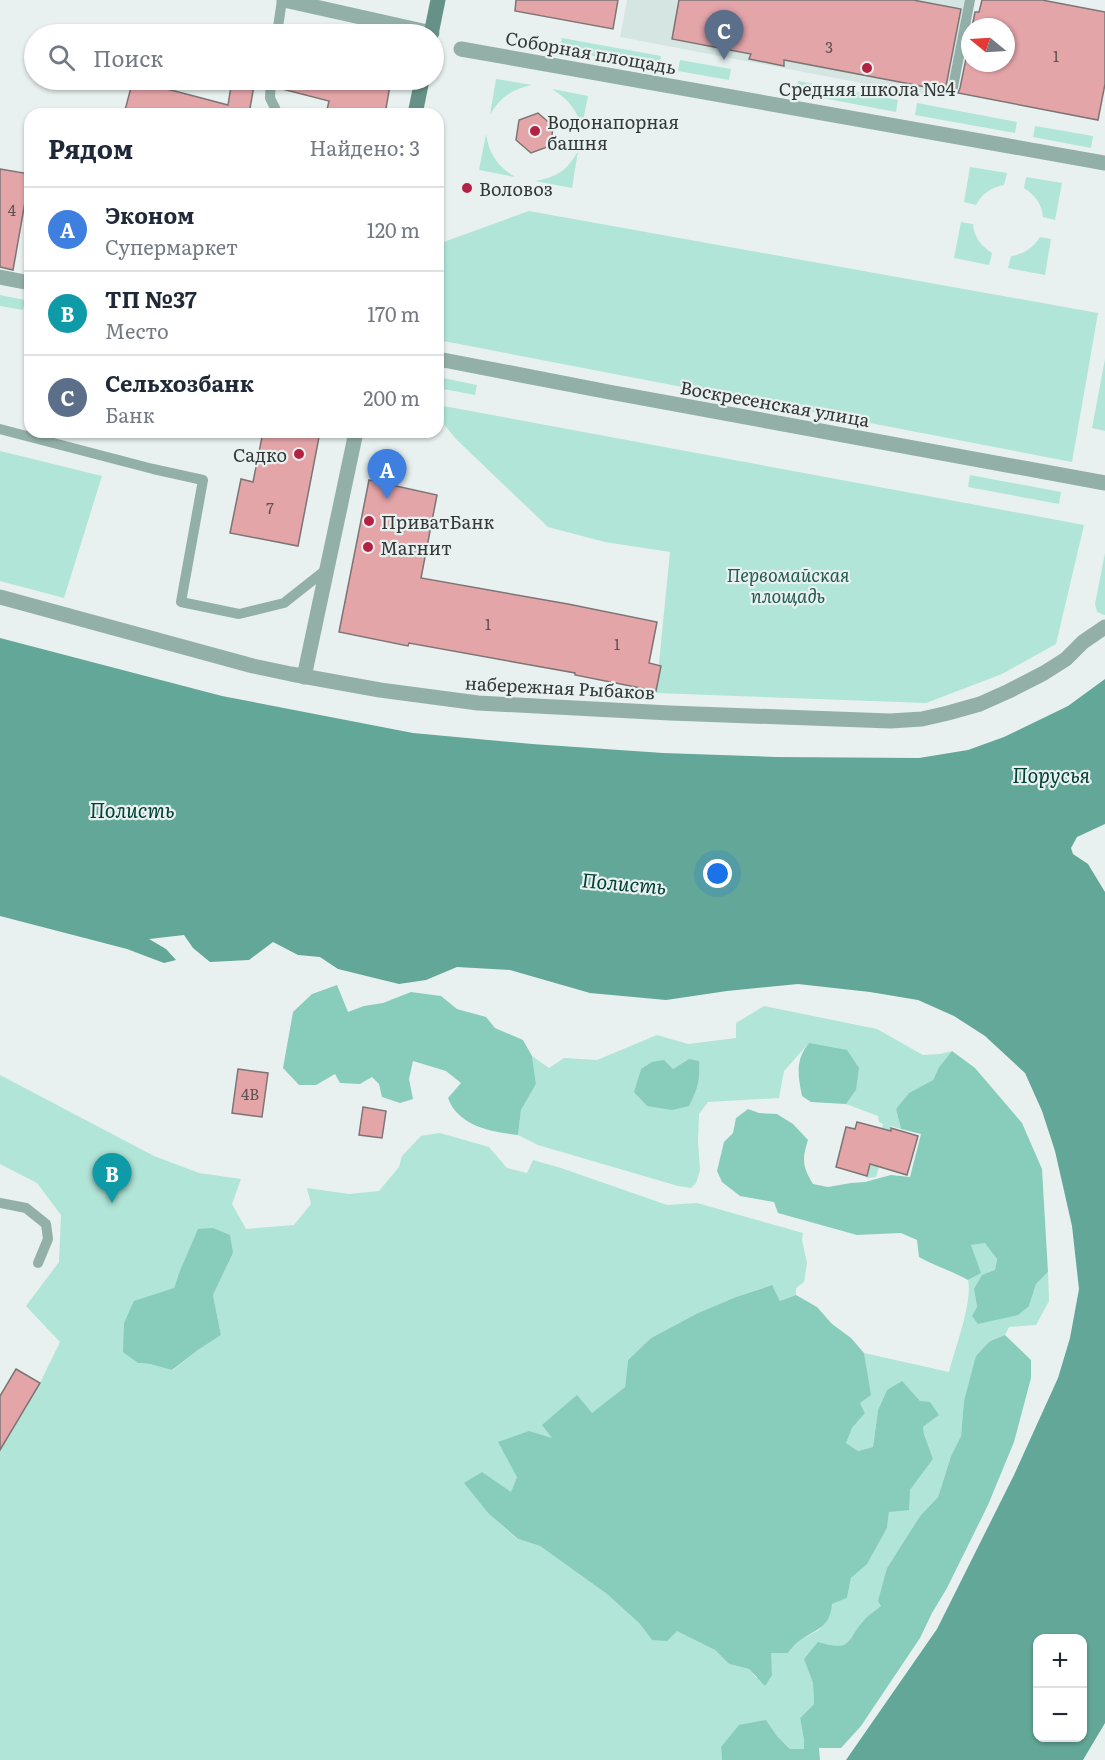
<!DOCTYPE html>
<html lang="ru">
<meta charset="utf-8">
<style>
:root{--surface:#fff;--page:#f2f2f3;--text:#1f2937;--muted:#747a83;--line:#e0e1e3;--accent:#b42243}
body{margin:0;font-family:Literata,serif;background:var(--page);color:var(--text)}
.controls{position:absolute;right:18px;bottom:18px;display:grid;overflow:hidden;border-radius:12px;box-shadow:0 2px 4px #0004}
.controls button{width:54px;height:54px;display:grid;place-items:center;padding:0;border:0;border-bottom:2px solid var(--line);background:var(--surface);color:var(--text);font:30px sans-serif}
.compass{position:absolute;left:961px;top:18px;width:54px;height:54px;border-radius:50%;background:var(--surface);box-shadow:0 2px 4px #0004;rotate:288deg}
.you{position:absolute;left:718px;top:874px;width:21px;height:21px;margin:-15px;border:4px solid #fff;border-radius:50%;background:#1a73e8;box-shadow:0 0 0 9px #1a73e833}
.badge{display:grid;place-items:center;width:39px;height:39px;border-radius:50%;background:var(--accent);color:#fff;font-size:20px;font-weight:700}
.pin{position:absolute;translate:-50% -50px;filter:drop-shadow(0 2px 3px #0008)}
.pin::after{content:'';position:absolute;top:32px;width:21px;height:18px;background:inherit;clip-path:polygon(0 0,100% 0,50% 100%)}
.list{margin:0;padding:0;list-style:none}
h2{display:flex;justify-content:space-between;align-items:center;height:78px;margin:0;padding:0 24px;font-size:26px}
h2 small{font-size:20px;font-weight:400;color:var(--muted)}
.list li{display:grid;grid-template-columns:39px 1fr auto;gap:18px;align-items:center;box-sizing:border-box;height:84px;padding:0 24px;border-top:2px solid var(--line)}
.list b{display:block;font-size:22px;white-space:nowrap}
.list p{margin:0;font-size:20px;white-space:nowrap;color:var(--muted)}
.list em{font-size:20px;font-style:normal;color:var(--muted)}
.icon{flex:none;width:33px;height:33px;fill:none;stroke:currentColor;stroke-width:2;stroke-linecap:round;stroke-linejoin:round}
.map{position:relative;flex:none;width:1105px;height:1760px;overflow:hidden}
.search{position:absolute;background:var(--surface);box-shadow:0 2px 4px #0004;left:24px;top:24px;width:420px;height:66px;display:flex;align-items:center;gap:15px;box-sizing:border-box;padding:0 21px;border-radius:33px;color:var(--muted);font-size:22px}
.panel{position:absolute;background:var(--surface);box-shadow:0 2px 4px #0004;left:24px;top:108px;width:420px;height:330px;border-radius:18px}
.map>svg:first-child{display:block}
.built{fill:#d5e6e2}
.green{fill:#b0e5d7;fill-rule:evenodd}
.forest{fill:#88cdbc}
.water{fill:#62a797;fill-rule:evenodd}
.building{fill:#e4a5a9;stroke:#7d7575;stroke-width:1.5}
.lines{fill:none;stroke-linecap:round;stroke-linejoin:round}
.lane{stroke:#93b0a8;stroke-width:10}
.street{stroke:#93b0a8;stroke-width:15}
.secondary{stroke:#669186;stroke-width:15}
.poi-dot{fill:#b42243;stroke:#e8f1ef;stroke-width:2}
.labels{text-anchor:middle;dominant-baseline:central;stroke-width:4.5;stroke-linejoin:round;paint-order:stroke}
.number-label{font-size:15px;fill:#605354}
.street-label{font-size:18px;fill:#343837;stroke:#e8f1ef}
.poi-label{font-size:18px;fill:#343837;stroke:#e8f1ef;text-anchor:start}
.park-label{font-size:18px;font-style:italic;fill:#235c50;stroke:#e8f1ef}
.water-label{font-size:20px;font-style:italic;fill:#004035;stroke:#e8f1ef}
</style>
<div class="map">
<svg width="1105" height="1760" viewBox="0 0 1105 1760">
<rect width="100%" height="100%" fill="#e8f1ef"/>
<!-- built -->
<polygon class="built" points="627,0 966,0 945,99 620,37"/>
<!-- green -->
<g class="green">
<polygon points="562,38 661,56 659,67 559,50"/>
<polygon points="680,60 731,69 729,80 678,71"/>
<path d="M496,79L532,85C512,89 500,97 490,115Z"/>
<polygon points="798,81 898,100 896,112 796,93"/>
<path d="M552,89L588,96L581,131C579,111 569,100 552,89Z"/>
<polygon points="917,103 1017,122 1015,133 915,115"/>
<polygon points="1035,126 1093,136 1091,148 1033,137"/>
<path d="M486,134C489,154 498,167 515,177L479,170Z"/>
<path d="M578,151L572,188L535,181C557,177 567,171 578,151Z"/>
<path d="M970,167L1007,173L1004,185C991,187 982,194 976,205L964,202Z"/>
<path d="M1026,177L1062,183L1055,220L1043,217C1042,204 1035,195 1024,188Z"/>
<polygon points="529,211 1098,313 1072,462 438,340 438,244"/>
<path d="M961,222L973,224C974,237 981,246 992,253L989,265L954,258Z"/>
<path d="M1040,237L1051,239L1045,275L1008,268L1011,256C1024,254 1033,248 1040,237Z"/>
<polygon points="0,295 25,300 23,310 0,306"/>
<polygon points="1105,359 1105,431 1092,428"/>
<polygon points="438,377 477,385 475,395 438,388"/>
<polygon points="438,405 1084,525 1056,644 1002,674 926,703 656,693 670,552 605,542 548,527 456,439 438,417"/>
<polygon points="0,451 102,476 64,598 0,581"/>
<polygon points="970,475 1061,492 1059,504 968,487"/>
<polygon points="1105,553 1105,615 1104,615 1097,612 1095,604"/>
<path d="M764,1006L877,1029L923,1055L940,1054L952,1051L939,1067L933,1080L909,1093L896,1109L901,1129L891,1126L876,1177L867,1178L883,1124L879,1122L878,1116L846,1104L856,1090L809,1043L784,1071L779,1098L708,1102L699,1114L698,1141L700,1170L696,1183L691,1188L678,1186L538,1145L518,1135L521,1110L536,1084L532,1056L549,1068L564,1058L597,1060L657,1035L688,1044L736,1038V1023ZM689,1059L647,1106L635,1092L641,1069L672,1070Z"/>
<path d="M0,1075L154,1156L199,1173L241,1179L232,1204L246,1229L294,1225L311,1204L307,1188L349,1194L379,1191L399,1167L402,1156L421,1136L440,1133L489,1147L507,1168L527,1173L533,1160L561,1168L667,1205L697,1203L803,1233L802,1240L807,1263L804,1282L796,1288V1295L780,1301L771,1285L736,1297L698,1313L651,1338L628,1360L625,1387L592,1414L553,1438L517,1477L511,1493L489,1514L517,1539L540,1546L607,1594L639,1623L652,1640L677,1630L715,1650L729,1664L749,1669L756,1678L772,1675L770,1653H788L800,1640L819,1630L832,1604L847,1598L851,1578L867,1563L887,1528L889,1512L910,1490L933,1459L924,1434L923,1427L939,1415L920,1401L887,1390L878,1410L873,1447L858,1451L846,1443L852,1428L865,1413L860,1403L866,1368L864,1353L949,1372C955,1348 973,1302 968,1280L980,1273L971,1245L985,1242L997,1259L995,1270L974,1289L977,1307L1029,1306L1036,1284L1048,1272L1049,1301L1036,1325L1009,1327L1005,1335L989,1341L964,1401L961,1436L951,1456L938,1497L920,1516L887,1568L881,1606L866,1618L849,1643L804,1658L813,1683L814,1704L800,1718L804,1740V1749H790L777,1736L766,1720L721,1747L722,1760H0V1450L40,1383L60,1342L26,1306L59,1262L61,1215L37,1183L0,1164ZM233,1253L213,1295L221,1335L198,1350L173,1370L150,1364L138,1363L174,1288L179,1273Z"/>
</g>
<!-- forest -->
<g class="forest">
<path d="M337,985L348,1012L364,1006L383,1003L411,992L441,996L457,1009L486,1017L495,1028L523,1040L532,1056L536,1084L521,1110L518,1135C491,1132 458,1126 448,1098L461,1083L446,1071L413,1061L409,1079L413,1099L400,1103L382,1097L379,1084L372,1077L360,1084L340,1083L335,1074L316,1085H299L283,1068L293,1012L312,994Z"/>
<path d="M809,1043L847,1050L859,1068L856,1090L846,1104L811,1102L802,1096C798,1075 795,1060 809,1043Z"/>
<path d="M952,1051L975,1068L1022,1123L1042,1169L1048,1272L1036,1284L1029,1306L1018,1315L978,1324L972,1316L977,1307L974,1289L982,1275L995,1270L997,1259L985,1243L971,1245L981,1273L968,1280C952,1271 935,1266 919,1257L917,1240L901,1233L857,1235L778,1213L774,1202L740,1196L722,1182L717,1171L724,1142L733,1133L736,1118L748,1109L759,1113L777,1114L793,1124L808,1140C802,1159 802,1166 813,1184L828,1187L851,1183L865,1182L891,1175L910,1177L921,1134L901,1129L896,1109L909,1093L933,1080L939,1067Z"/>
<path d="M689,1059L699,1061C700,1081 698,1088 689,1106L672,1110L647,1106L634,1092L641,1069L652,1062L664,1060L673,1069Z"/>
<polygon points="213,1228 230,1235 233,1253 213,1295 221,1335 198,1350 172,1370 150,1364 138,1363 123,1352 124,1323 134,1301 174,1288 179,1273 198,1229"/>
<path d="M772,1285L780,1301L796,1295L817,1307L832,1324L851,1338L864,1353L871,1395L860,1403L865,1413L852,1428L846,1443L858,1451L873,1447L878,1410L887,1390L902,1381L920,1401L930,1402L939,1415L923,1427L924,1434L933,1459L910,1490L909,1510L889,1512L887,1528L867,1564L851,1578L847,1598L832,1604C830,1626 819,1628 802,1639C797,1642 792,1648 788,1653H771L772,1675L765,1686L749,1669L729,1664L715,1650L677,1631L667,1641L652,1640L639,1623L607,1594L540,1546L518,1539L489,1514L464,1483L482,1472L511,1492L517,1477L498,1442L529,1431L552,1438L542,1425L577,1395L592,1413L625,1387L628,1360L651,1338L698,1313L736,1297Z"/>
<path d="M1005,1335L1031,1360V1378L1014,1442L988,1505L947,1588L932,1613L920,1638L861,1726L841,1748H819L820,1760H722L721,1747L739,1725L766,1720L777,1736L790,1749H804V1740L800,1718L814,1704L813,1683L804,1659L818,1642C854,1653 846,1639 866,1618C870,1614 876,1610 881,1606L878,1601L887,1568L920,1516L938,1497L951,1456L961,1436L964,1401L976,1356L990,1341Z"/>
</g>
<!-- water -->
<path class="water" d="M0,638L222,696L413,733L532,744L663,753L775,757L919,758L968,750L1004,737L1068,706L1105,679V824L1077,837L1071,848L1073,854L1088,864L1105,892V1723L1083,1760H846L937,1629L1014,1475L1058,1378L1070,1338L1079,1289L1072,1226L1055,1151L1042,1111L1025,1073L985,1036L954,1016L918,1000L870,992L798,984L727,991L666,1000L590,993L510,970L457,967L426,980L399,984L338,969L320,957L298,955L273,942L249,960L210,962L193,948L184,935L149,939L166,949L176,960L164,963L127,949L0,916ZM1038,1638H1082V1738H1038Z"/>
<!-- building -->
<g class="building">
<polygon points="516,0 618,0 613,29 515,11"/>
<polygon points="679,0 913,0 961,9 946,86 947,91 784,60 784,66 749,59 751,54 672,39"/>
<polygon points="982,0 1042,0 1105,12 1105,84 1098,120 958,93 960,88 970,39 970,63 1006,63 1006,27 972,27 975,12 979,12"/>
<polygon points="133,80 228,105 232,80 255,80 249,114 124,114"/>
<polygon points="278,80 391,80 385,114 326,114 329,101 278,88"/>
<polygon points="538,113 553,126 552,136 550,146 531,153 516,140 519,120"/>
<polygon points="0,169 30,174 13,270 0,267"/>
<polygon points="263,432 320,432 298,546 230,533 241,479 253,482"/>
<polygon points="369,480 437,495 421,578 568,604 657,622 649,663 661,666 656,691 575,675 575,673 409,643 408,646 339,632"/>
<polygon points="238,1069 268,1073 262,1117 232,1113"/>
<polygon points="363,1107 386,1111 382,1138 359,1135"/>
<polygon points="857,1122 891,1131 891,1128 918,1136 907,1175 870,1164 867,1176 836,1167 846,1127 855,1129"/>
<polygon points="16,1369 40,1383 0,1450 0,1396"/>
</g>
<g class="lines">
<!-- lane -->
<g class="lane">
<polyline points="277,34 282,0"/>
<polyline points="271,80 270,98 278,114"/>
<polyline points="953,87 970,0"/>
<polyline points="0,429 153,469 203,480 181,602 239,614 284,603 327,569"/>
<polyline points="0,1203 26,1208 46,1224 48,1239 38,1263"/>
</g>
<!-- street -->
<g class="street">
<polyline points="284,0 432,33"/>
<polyline points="461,49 1105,163"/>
<polyline points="0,277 30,283"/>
<polyline points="438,359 609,392 1105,483"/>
<polyline points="0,597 253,666 291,674 380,690 478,703 670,713 890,721 922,719 948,713 980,704 1009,691 1044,673 1066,659 1083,642 1105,627"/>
<polyline points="304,677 356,432"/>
</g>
<!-- secondary -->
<g class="secondary">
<polyline points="431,34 438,0"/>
<polyline points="415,114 422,80"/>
</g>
</g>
<!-- markers -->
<g class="poi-dot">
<circle cx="867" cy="68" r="6"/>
<circle cx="535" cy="131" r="6"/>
<circle cx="467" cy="188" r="6"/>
<circle cx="299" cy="454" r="6"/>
<circle cx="369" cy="521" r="6"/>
<circle cx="368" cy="547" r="6"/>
</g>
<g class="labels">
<!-- number labels -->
<g class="number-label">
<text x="829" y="46">3</text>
<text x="1056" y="55">1</text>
<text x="12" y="209">4</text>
<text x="270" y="507">7</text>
<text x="488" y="623">1</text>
<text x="617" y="643">1</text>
<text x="250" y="1093">4В</text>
</g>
<!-- street labels -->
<g class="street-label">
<text transform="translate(591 52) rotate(10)">Соборная площадь</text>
<text transform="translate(775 403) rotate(10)">Воскресенская улица</text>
<text transform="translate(560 687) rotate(3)">набережная Рыбаков</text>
</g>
<!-- poi labels -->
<g class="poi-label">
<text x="867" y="88" text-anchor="middle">Средняя школа №4</text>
<text x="547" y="121">Водонапорная<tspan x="547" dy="21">башня</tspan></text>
<text x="479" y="188">Воловоз</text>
<text x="287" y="454" text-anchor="end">Садко</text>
<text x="381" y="521">ПриватБанк</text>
<text x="380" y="547">Магнит</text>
</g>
<!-- park labels -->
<g class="park-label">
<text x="788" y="574">Первомайская<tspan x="788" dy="21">площадь</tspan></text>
</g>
<!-- water labels -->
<g class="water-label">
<text x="1051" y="774">Порусья</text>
<text x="132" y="809">Полисть</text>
<text transform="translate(624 882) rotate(5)">Полисть</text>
</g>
</g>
</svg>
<div class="controls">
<button>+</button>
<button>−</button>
</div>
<svg class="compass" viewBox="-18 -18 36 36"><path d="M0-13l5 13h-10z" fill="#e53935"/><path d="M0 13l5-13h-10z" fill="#747a83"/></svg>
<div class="you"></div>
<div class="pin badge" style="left:387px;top:499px;background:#3f7fe0">A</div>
<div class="pin badge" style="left:112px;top:1203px;background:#0f9aa8">B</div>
<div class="pin badge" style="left:724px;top:60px;background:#5c6f8a">C</div>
<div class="search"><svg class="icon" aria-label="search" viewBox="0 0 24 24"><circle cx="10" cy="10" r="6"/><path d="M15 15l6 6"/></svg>Поиск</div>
<section class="panel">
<h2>Рядом<small>Найдено: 3</small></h2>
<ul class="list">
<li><span class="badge" style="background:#3f7fe0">A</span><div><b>Эконом</b><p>Супермаркет</p></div><em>120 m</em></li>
<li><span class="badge" style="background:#0f9aa8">B</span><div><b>ТП №37</b><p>Место</p></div><em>170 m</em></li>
<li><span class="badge" style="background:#5c6f8a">C</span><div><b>Сельхозбанк</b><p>Банк</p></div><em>200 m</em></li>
</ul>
</section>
</div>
